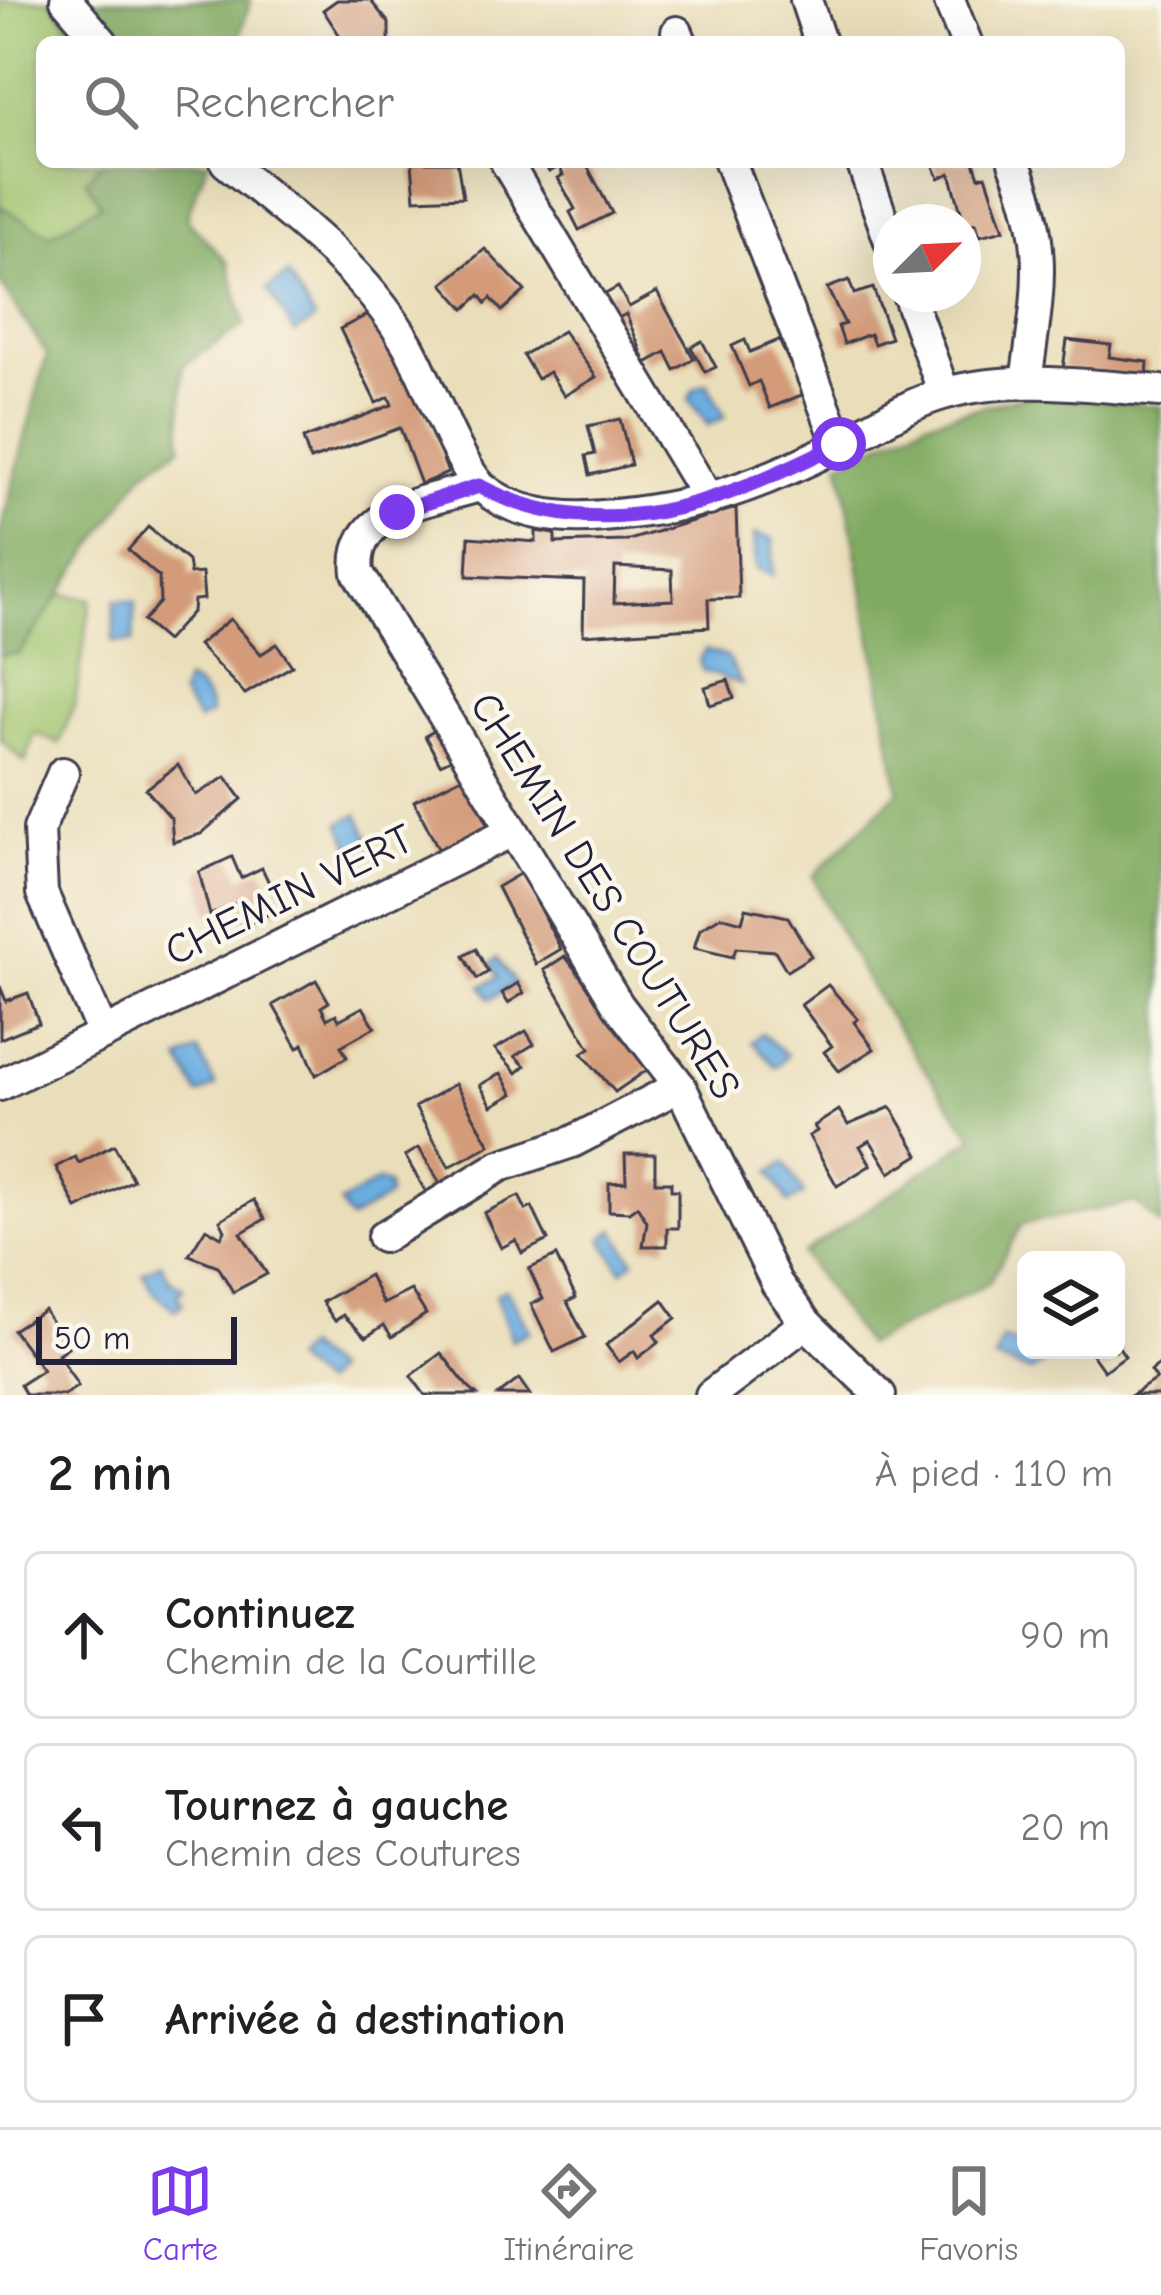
<!DOCTYPE html>
<html lang="fr">
<meta charset="utf-8">
<style>
:root{--surface:#fff;--page:#f2f2f2;--text:#202124;--muted:#757577;--line:#e0e0e0;--accent:#7c3aed}
body{margin:0;font-family:"Comic Neue",sans-serif;background:var(--page);color:var(--text)}
.controls{position:absolute;right:36px;bottom:36px;display:grid;overflow:hidden;border-radius:18px;box-shadow:0 12px 48px #0002}
.controls button{width:108px;height:108px;display:grid;place-items:center;padding:0;border:0;border-bottom:3px solid var(--line);background:var(--surface);color:var(--text);font:60px sans-serif}
.compass{position:absolute;left:873px;top:204px;width:108px;height:108px;border-radius:50%;background:var(--surface);box-shadow:0 12px 48px #0002;rotate:66deg}
.scale{position:absolute;left:36px;bottom:30px;width:201px;box-sizing:border-box;padding-left:12px;border:6px solid #22223b;border-top:0;font-size:33px;line-height:42px;white-space:nowrap;color:#22223b;-webkit-text-stroke:9px #fbf7ec;paint-order:stroke}
.stop{position:absolute;width:36px;height:36px;margin:-27px;border:9px solid #7c3aed;border-radius:50%;background:#fff}
.stop.end{background:#7c3aed;border-color:#fff;box-shadow:0 3px 12px #0008}
.list{margin:0;padding:0;list-style:none}
h2{display:flex;justify-content:space-between;align-items:center;height:156px;margin:0;padding:0 48px;font-size:51px}
h2 small{font-size:39px;font-weight:400;color:var(--muted)}
.list li{display:grid;grid-template-columns:78px 1fr auto;gap:36px;align-items:center;box-sizing:border-box;height:168px;margin:0 24px 24px;padding:0 24px;border:3px solid var(--line);border-radius:18px}
.list b{display:block;font-size:45px;white-space:nowrap}
.list p{margin:0;font-size:39px;white-space:nowrap;color:var(--muted)}
.list em{font-size:39px;font-style:normal;color:var(--muted)}
.icon{flex:none;width:66px;height:66px;fill:none;stroke:currentColor;stroke-width:2;stroke-linecap:round;stroke-linejoin:round}
.map{position:relative;flex:none;width:1161px;height:1395px;overflow:hidden}
.search{position:absolute;background:var(--surface);box-shadow:0 12px 48px #0002;left:36px;right:36px;top:36px;height:132px;display:flex;align-items:center;gap:30px;box-sizing:border-box;padding:0 42px;border-radius:18px;color:var(--muted);font-size:45px}
.sheet{height:732px;background:var(--surface)}
nav{display:flex;justify-content:space-around;align-items:center;box-sizing:border-box;height:168px;border-top:3px solid var(--line);background:var(--surface);font-size:33px;color:var(--muted)}
nav a{display:grid;justify-items:center;gap:6px}
nav .on{color:var(--accent)}
.map>svg:first-child{display:block}
.green{fill:#a1c46e;stroke:#627354;stroke-width:3}
.forest{fill:#80aa61;stroke:#51664e;stroke-width:3}
.water{fill:#6bade0;stroke:#46688e;stroke-width:3}
.building{fill:#d39b7a;fill-rule:evenodd}
.lines{fill:none;stroke-linecap:round;stroke-linejoin:round}
.minor-casing{stroke:#403e4e;stroke-width:36}
.minor{stroke:#fff;stroke-width:30}
.route{stroke:#7c3aed;stroke-width:15}
.labels{text-anchor:middle;dominant-baseline:central;stroke-width:9;stroke-linejoin:round;paint-order:stroke}
.street-label{font-size:42px;fill:#22223b;stroke:#fbf7ec}
</style>
<div class="map">
<svg width="1161" height="1395" viewBox="0 0 1161 1395">
<rect width="100%" height="100%" fill="#fbf7ec"/>
<filter id="ink" filterUnits="userSpaceOnUse"><feTurbulence type="fractalNoise" baseFrequency=".00833" numOctaves="2"/><feDisplacementMap in="SourceGraphic" scale="24" xChannelSelector="R" yChannelSelector="G"/><feConvolveMatrix kernelMatrix="1 2 1 2 8 2 1 2 1" color-interpolation-filters="sRGB"/></filter>
<filter id="wash" filterUnits="userSpaceOnUse"><feTurbulence type="fractalNoise" baseFrequency=".004" numOctaves="4" result="noise"/><feDisplacementMap in="SourceGraphic" scale="48" xChannelSelector="R" yChannelSelector="G"/><feGaussianBlur stdDeviation="2.7" result="paint"/><feColorMatrix in="noise" values="0 0 0 0 0 0 0 0 0 0 0 0 0 0 0 0 0 1.4 0 .05"/><feComposite in="paint" operator="in"/></filter>
<g filter="url(#wash)">
<rect width="100%" height="100%" fill="#eadeba"/>
<!-- green -->
<g class="green">
<polygon points="0,0 50,0 81,42 42,42 42,162 102,162 86,180 101,204 49,236 0,206"/>
<polygon points="60,594 91,599 75,702 59,744 35,733 25,762 0,739 0,655 19,654"/>
</g>
<!-- forest -->
<g class="forest">
<polygon points="50,0 251,0 238,42 81,42"/>
<polygon points="102,162 208,162 186,218 228,263 245,324 183,366 181,447 144,472 19,654 0,655 0,533 47,354 0,283 0,206 50,235 101,204 86,180"/>
<path d="M1031,394L1161,406V1225L1135,1202L1022,1224L989,1283L866,1345L802,1254L974,1137C912,1053 854,972 813,876L899,791L840,462L927,421Z"/>
</g>
<!-- water -->
<g class="water">
<polygon points="288,275 315,320 295,333 267,289"/>
<polygon points="707,383 725,417 708,425 689,399 693,390"/>
<polygon points="754,534 773,539 773,576 756,568"/>
<polygon points="115,600 135,602 133,642 113,641"/>
<polygon points="705,650 727,657 742,684 703,671 699,661"/>
<path d="M185,681C201,685 208,699 211,714L198,721L181,695Z"/>
<polygon points="358,814 376,853 358,861 340,823"/>
<polygon points="497,958 515,983 490,999 482,986 499,977 491,964"/>
<polygon points="761,1033 787,1055 776,1067 752,1042"/>
<polygon points="198,1051 216,1086 199,1095 180,1060"/>
<polygon points="785,1163 804,1194 789,1203 770,1172"/>
<polygon points="379,1181 388,1186 388,1197 350,1220 340,1203"/>
<polygon points="614,1229 634,1261 622,1271 602,1239"/>
<polygon points="161,1263 170,1280 183,1288 177,1296 183,1304 175,1310 155,1294 143,1273"/>
<polygon points="506,1289 530,1331 512,1340 495,1295"/>
<polygon points="1002,1339 1035,1350 1045,1363 1031,1372 995,1360"/>
<polygon points="304,1347 334,1371 322,1385 292,1361"/>
</g>
<g id="blocks">
<!-- building -->
<g class="building">
<polygon points="337,0 370,0 389,23 389,42 344,42 323,10"/>
<polygon points="412,162 457,162 463,197 415,199"/>
<polygon points="543,162 585,162 612,213 579,230 570,212 575,209 558,178 563,175 559,167 549,172"/>
<polygon points="932,162 974,162 979,177 986,175 1004,230 980,236 976,223 965,226 950,173 939,178"/>
<polygon points="485,249 525,291 502,311 491,298 486,303 480,295 465,309 443,284"/>
<polygon points="849,280 854,294 873,288 891,338 874,344 870,334 844,344 838,326 845,324 827,288"/>
<polygon points="618,287 629,307 657,292 694,359 675,370 666,352 646,363 626,314 613,321 600,297"/>
<polygon points="375,311 412,376 448,473 421,484 400,428 310,460 303,439 392,405 389,397 376,403 340,329"/>
<polygon points="563,331 596,377 564,396 549,372 537,379 523,355"/>
<polygon points="745,340 750,352 779,340 804,394 770,408 759,381 749,386 732,346"/>
<polygon points="1067,340 1111,345 1109,357 1148,362 1147,378 1063,369"/>
<polygon points="702,341 716,367 705,372 691,347"/>
<polygon points="620,419 631,465 590,475 586,456 595,454 588,426"/>
<path d="M736,508L739,598L708,599L709,627L583,635L584,581L467,576L469,537L536,542V531L555,534V543L626,541ZM615,567L672,570L673,600L614,603Z"/>
<polygon points="148,527 188,561 190,574 202,573 204,599 194,600 193,611 166,641 143,621 160,602 159,577 128,550"/>
<polygon points="230,619 261,654 277,644 292,666 245,694 198,645"/>
<polygon points="728,680 734,698 710,705 705,687"/>
<polygon points="436,730 453,758 440,764 425,736"/>
<polygon points="178,765 196,795 226,777 242,799 201,834 173,842 171,818 146,789"/>
<polygon points="464,776 490,828 441,854 414,801"/>
<polygon points="232,857 241,878 262,868 281,908 247,924 237,903 210,915 199,872"/>
<polygon points="521,873 561,949 536,964 497,887"/>
<polygon points="746,908 788,917 811,956 787,971 775,951 736,948 733,957 694,948 700,929 721,916 742,922"/>
<polygon points="476,949 488,972 477,979 464,956"/>
<polygon points="565,956 650,1068 615,1092 582,1053 590,1048 544,970"/>
<polygon points="316,980 329,1002 321,1007 327,1019 336,1014 339,1020 363,1007 375,1027 341,1046 347,1057 316,1075 303,1044 298,1048 273,1005"/>
<polygon points="518,983 524,993 508,1003 502,993"/>
<polygon points="828,985 858,1019 854,1022 874,1049 839,1071 824,1052 832,1046 801,1005"/>
<polygon points="0,986 6,1001 28,993 39,1023 0,1039"/>
<polygon points="526,1031 534,1044 515,1056 525,1066 517,1073 495,1049"/>
<polygon points="501,1073 513,1094 492,1106 480,1085"/>
<polygon points="455,1084 490,1145 449,1167 415,1107"/>
<polygon points="891,1107 919,1155 890,1173 870,1140 860,1146 871,1165 837,1186 809,1136 817,1131 814,1126 839,1110 848,1125"/>
<polygon points="114,1145 133,1180 77,1209 56,1167 75,1157 79,1163"/>
<polygon points="419,1148 441,1185 427,1194 405,1156"/>
<polygon points="625,1154 655,1154 655,1182 671,1182 671,1190 678,1190 678,1228 667,1228 667,1246 643,1246 647,1222 637,1206 629,1212 609,1211 609,1183 626,1182"/>
<polygon points="519,1196 526,1210 532,1207 548,1240 522,1253 516,1240 501,1248 484,1213"/>
<polygon points="254,1200 265,1219 241,1233 267,1274 233,1292 218,1266 189,1255 206,1228 221,1237 225,1230 220,1220"/>
<polygon points="556,1256 576,1298 567,1302 585,1337 554,1352 531,1304 543,1299 529,1269"/>
<polygon points="369,1275 383,1304 411,1290 426,1314 392,1337 384,1325 366,1337 343,1315 335,1321 322,1302"/>
<polygon points="663,1300 676,1318 654,1335 659,1342 638,1358 634,1351 619,1362 606,1345"/>
<polygon points="44,1310 68,1347 58,1354 78,1386 64,1395 26,1395 20,1385 43,1370 13,1330"/>
<polygon points="1116,1343 1125,1356 1104,1371 1089,1350 1116,1350"/>
<polygon points="441,1353 467,1386 477,1395 425,1395 411,1376"/>
<polygon points="1161,1363 1161,1395 1132,1395 1156,1379 1150,1371"/>
<polygon points="519,1379 530,1395 498,1395"/>
</g>
</g>
</g>
<g filter="url(#ink)">
<use href="#blocks" fill-opacity="0" stroke="#403e4e" stroke-width="3"/>
<g class="lines">
<defs>
<g id="minor">
<polyline points="66,0 102,42"/>
<polyline points="806,0 820,42"/>
<polyline points="949,0 966,42"/>
<polyline points="677,32 681,42"/>
<path d="M226,162C291,215 363,268 406,342C425,373 459,468 482,487C514,515 563,520 603,516C692,509 757,487 837,446C872,428 904,405 943,394C1013,374 1090,386 1161,391"/>
<polyline points="506,162 709,500"/>
<polyline points="730,162 839,444"/>
<polyline points="862,162 891,244"/>
<path d="M1014,162C1050,249 1038,292 1026,382"/>
<polyline points="908,294 944,393"/>
<path d="M479,486C432,501 350,508 358,573L618,1005L680,1086L777,1284L806,1323L880,1395"/>
<polyline points="63,773 39,829 42,893 103,1034"/>
<polyline points="0,1085 512,831"/>
<polyline points="383,1237 500,1166 572,1142 680,1086"/>
<polyline points="711,1395 806,1323"/>
</g>
</defs>
<!-- minor casing -->
<use href="#minor" class="minor-casing"/>
<!-- minor -->
<use href="#minor" class="minor"/>
</g>
</g>
<g class="lines" filter="url(#ink)">
<!-- route -->
<path class="route" d="M397,512L479,486C604,551 722,502 839,444"/>
</g>
<g class="labels">
<!-- street labels -->
<g class="street-label">
<text transform="translate(289 895) rotate(-26)">CHEMIN VERT</text>
<text transform="translate(605 896) rotate(58)">CHEMIN DES COUTURES</text>
</g>
</g>
</svg>
<div class="controls">
<button><svg class="icon" aria-label="layers" viewBox="0 0 24 24"><path d="M12 4l9 5-9 5-9-5zM3 14l9 5 9-5"/></svg></button>
</div>
<svg class="compass" viewBox="-18 -18 36 36"><path d="M0-13l5 13h-10z" fill="#e53935"/><path d="M0 13l5-13h-10z" fill="#757577"/></svg>
<div class="scale">50 m</div>
<div class="stop" style="left:839px;top:444px"></div>
<div class="stop end" style="left:397px;top:512px"></div>
<div class="search"><svg class="icon" aria-label="search" viewBox="0 0 24 24"><circle cx="10" cy="10" r="6"/><path d="M15 15l6 6"/></svg>Rechercher</div>
</div>
<section class="sheet">
<h2>2 min<small>À pied · 110 m</small></h2>
<ul class="list">
<li><svg class="icon" aria-label="ahead" viewBox="0 0 24 24"><path d="M12 20V5M6 11l6-6 6 6"/></svg><div><b>Continuez</b><p>Chemin de la Courtille</p></div><em>90 m</em></li>
<li><svg class="icon" aria-label="left" viewBox="0 0 24 24"><path d="M17 20v-9H6M10 6l-5 5 5 5"/></svg><div><b>Tournez à gauche</b><p>Chemin des Coutures</p></div><em>20 m</em></li>
<li><svg class="icon" aria-label="arrive" viewBox="0 0 24 24"><path d="M6 21V4h12l-3 4 3 4H6"/></svg><div><b>Arrivée à destination</b></div></li>
</ul>
</section>
<nav>
<a class="on"><svg class="icon" aria-label="map" viewBox="0 0 24 24"><path d="M3 6l6-2 6 2 6-2v14l-6 2-6-2-6 2zM9 4v14M15 6v14"/></svg>Carte</a>
<a><svg class="icon" aria-label="directions" viewBox="0 0 24 24"><path d="M12 3l9 9-9 9-9-9zM9 14v-3h6M13 9l2 2-2 2"/></svg>Itinéraire</a>
<a><svg class="icon" aria-label="saved" viewBox="0 0 24 24"><path d="M7 4h10v16l-5-4-5 4z"/></svg>Favoris</a>
</nav>
